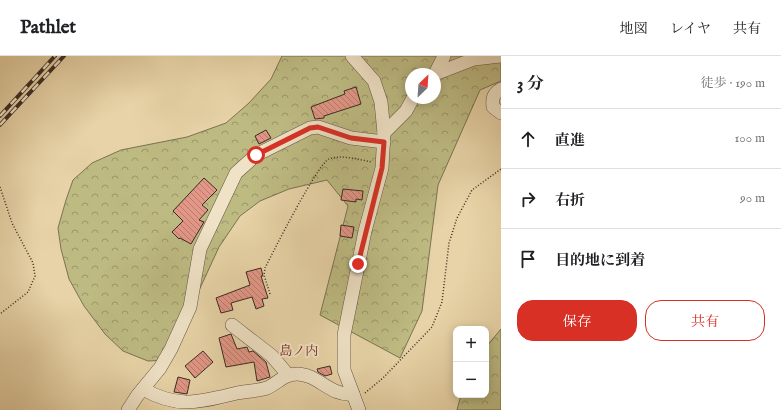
<!DOCTYPE html>
<html lang="ja">
<meta charset="utf-8">
<style>
:root{--surface:#fff;--page:#f6f6f6;--text:#202124;--muted:#757577;--line:#e0e0e0;--accent:#d93025}
body{margin:0;font-family:"IM FELL English","Noto Serif JP",serif;background:var(--page);color:var(--text)}
.controls{position:absolute;right:12px;bottom:12px;display:grid;overflow:hidden;border-radius:8px;box-shadow:0 2px 10px #0003}
.controls button{width:36px;height:36px;display:grid;place-items:center;padding:0;border:0;border-bottom:1px solid var(--line);background:var(--surface);color:var(--text);font:20px sans-serif}
.compass{position:absolute;left:405px;top:12px;width:36px;height:36px;border-radius:50%;background:var(--surface);box-shadow:0 2px 10px #0003;rotate:25deg}
.stop{position:absolute;width:12px;height:12px;margin:-9px;border:3px solid #d93025;border-radius:50%;background:#fff}
.stop.end{background:#d93025;border-color:#fff;box-shadow:0 1px 4px #0008}
.list{margin:0;padding:0;list-style:none}
h2{display:flex;justify-content:space-between;align-items:center;height:52px;margin:0;padding:0 16px;font-size:17px}
h2 small{font-size:13px;font-weight:400;color:var(--muted)}
.list li{display:grid;grid-template-columns:26px 1fr auto;gap:12px;align-items:center;box-sizing:border-box;height:60px;padding:0 16px;border-top:1px solid var(--line)}
.list b{display:block;font-size:15px;white-space:nowrap}
.list em{font-size:13px;font-style:normal;color:var(--muted)}
.actions{display:flex;gap:8px;padding:12px 16px}
.actions a{flex:1;padding:9px 0;border:1px solid var(--accent);border-radius:16px;text-align:center;font-size:14px;color:var(--accent)}
.actions .main{background:var(--accent);color:#fff}
.icon{flex:none;width:22px;height:22px;fill:none;stroke:currentColor;stroke-width:2;stroke-linecap:round;stroke-linejoin:round}
.map{position:relative;flex:none;width:501px;height:354px;overflow:hidden}
header{display:flex;align-items:center;gap:24px;box-sizing:border-box;height:56px;padding:0 20px;background:var(--surface);border-bottom:1px solid var(--line)}
header strong{font-size:19px}
nav{display:flex;gap:22px;margin-inline-start:auto;font-size:14px}
main{display:flex}
aside{flex:1;background:var(--surface)}
.map>svg:first-child{display:block}
.forest{fill:url(#forest-crowns);stroke:#7b7254;fill-rule:evenodd}
.building{fill:url(#building-back-hatch);stroke:#392b25}
.lines{fill:none;stroke-linecap:round;stroke-linejoin:round}
.minor-casing{stroke:#645546;stroke-width:14}
.path{stroke:#392b25;stroke-width:1.5;stroke-dasharray:1 2;stroke-linecap:butt}
.minor{stroke:#efe2c6;stroke-width:13}
.rail-casing{stroke:#392b25;stroke-width:4}
.rail{stroke:#efe2c6;stroke-width:2.5;stroke-dasharray:8;stroke-linecap:butt}
.route{stroke:#d93025;stroke-width:5}
.labels{text-anchor:middle;dominant-baseline:central;stroke-width:4;stroke-linejoin:round;paint-order:stroke}
.quarter-label{font-size:13px;fill:#7a1f14;stroke:#efe2c6}
</style>
<header>
<strong>Pathlet</strong>
<nav><a>地図</a><a>レイヤ</a><a>共有</a></nav>
</header>
<main>
<div class="map">
<svg width="501" height="354" viewBox="0 0 501 354">
<defs>
<pattern id="forest-crowns" width="20" height="18" patternUnits="userSpaceOnUse"><rect width="20" height="18" fill="#bdba82"/><path d="M2 6a3 3 0 1 1 6 0M12 15a3 3 0 1 1 6 0" fill="none" stroke="#9b976a"/></pattern>
<pattern id="building-back-hatch" width="6" height="6" patternUnits="userSpaceOnUse"><rect width="6" height="6" fill="#e39787"/><path d="M-1 5l2 2M0 0l6 6M5-1l2 2" fill="none" stroke="#b97b6e"/></pattern>
</defs>
<rect width="100%" height="100%" fill="#e7d3a7"/>
<filter id="stains"><feTurbulence type="fractalNoise" baseFrequency=".005" numOctaves="4"/><feColorMatrix values="0 0 0 0 .2 0 0 0 0 .09 0 0 0 0 .02 0 0 0 .5 -.17"/></filter>
<radialGradient id="worn" r=".72"><stop offset=".6" stop-color="#630" stop-opacity="0"/><stop offset="1" stop-color="#630" stop-opacity=".3"/></radialGradient>
<!-- forest -->
<g class="forest">
<path d="M282,0H501V25L480,34L438,129L422,255L400,302L320,259L348,150L327,124L289,133L260,145L240,160L219,191L167,304L148,305L123,295L105,278L84,250L69,223L61,193L58,172L66,144L73,124L92,107L121,94L187,81L226,67L249,47L271,23ZM411,18H435V42H411Z"/>
<polygon points="501,273 501,354 457,354 461,339 486,339 486,291"/>
</g>
<!-- building -->
<g class="building">
<polygon points="356,31 361,48 324,60 324,62 315,63 311,51 345,38 344,35"/>
<polygon points="266,74 271,82 259,88 255,80"/>
<polygon points="204,122 217,134 202,149 208,154 199,164 204,166 191,188 180,182 179,183 172,176 183,165 173,155"/>
<polygon points="343,133 363,135 362,144 356,143 356,146 341,144"/>
<polygon points="341,169 354,171 352,182 340,180"/>
<polygon points="261,212 263,220 261,220 268,242 262,243 264,250 256,253 252,241 231,247 233,254 221,257 216,242 250,229 246,216"/>
<polygon points="231,278 237,293 247,291 249,296 253,295 266,306 270,321 257,325 254,306 226,311 219,282"/>
<polygon points="203,295 213,306 195,322 185,310"/>
<polygon points="330,310 332,318 325,320 318,316 317,313"/>
<polygon points="178,321 190,324 187,338 174,336"/>
</g>
<g class="lines">
<defs>
<g id="minor">
<polyline points="352,0 374,25 381,46 384,77 382,112 365,175 344,279 344,314 359,354"/>
<polyline points="435,18 474,3 501,0"/>
<polyline points="435,18 444,0"/>
<path d="M501,33C493,38 492,42 493,51L501,57"/>
<polyline points="384,77 406,55 413,42"/>
<polyline points="232,269 272,300 288,319"/>
<path d="M143,333C178,353 199,346 237,337C246,335 258,335 267,332C278,327 284,318 297,318C318,318 331,341 353,338"/>
<polyline points="128,354 137,340 160,312 171,293 190,251 200,193 236,117 256,99 310,72 318,71 351,82 384,86"/>
</g>
</defs>
<!-- minor casing -->
<use href="#minor" class="minor-casing"/>
<!-- path -->
<g class="path">
<polyline points="0,131 12,167 33,207 35,220 28,236 0,258"/>
<path d="M270,238L264,219L265,212C273,196 318,107 329,103C341,98 360,104 372,106"/>
<polyline points="365,337 383,322 432,271 442,246 449,187 457,162 472,134 501,113"/>
</g>
<!-- minor -->
<use href="#minor" class="minor"/>
<defs>
<g id="rail">
<polyline points="0,60 55,0"/>
<polyline points="0,69 64,0"/>
</g>
</defs>
<!-- rail casing -->
<use href="#rail" class="rail-casing"/>
<!-- rail -->
<use href="#rail" class="rail"/>
</g>
<g class="lines">
<!-- route -->
<polyline class="route" points="256,99 310,72 318,71 351,82 384,86 382,112 358,208"/>
</g>
<g class="labels">
<!-- quarter labels -->
<g class="quarter-label">
<text x="299" y="295">島ノ内</text>
</g>
</g>
<rect width="100%" height="100%" filter="url(#stains)"/>
<rect width="100%" height="100%" fill="url(#worn)"/>
</svg>
<div class="controls">
<button>+</button>
<button>−</button>
</div>
<svg class="compass" viewBox="-18 -18 36 36"><path d="M0-13l5 13h-10z" fill="#e53935"/><path d="M0 13l5-13h-10z" fill="#757577"/></svg>
<div class="stop" style="left:256px;top:99px"></div>
<div class="stop end" style="left:358px;top:208px"></div>
</div>
<aside>
<h2>3 分<small>徒歩 · 190 m</small></h2>
<ul class="list">
<li><svg class="icon" aria-label="ahead" viewBox="0 0 24 24"><path d="M12 20V5M6 11l6-6 6 6"/></svg><div><b>直進</b></div><em>100 m</em></li>
<li><svg class="icon" aria-label="right" viewBox="0 0 24 24"><path d="M7 20v-9h11M14 6l5 5-5 5"/></svg><div><b>右折</b></div><em>90 m</em></li>
<li><svg class="icon" aria-label="arrive" viewBox="0 0 24 24"><path d="M6 21V4h12l-3 4 3 4H6"/></svg><div><b>目的地に到着</b></div></li>
</ul>
<div class="actions"><a class="main">保存</a><a>共有</a></div>
</aside>
</main>
